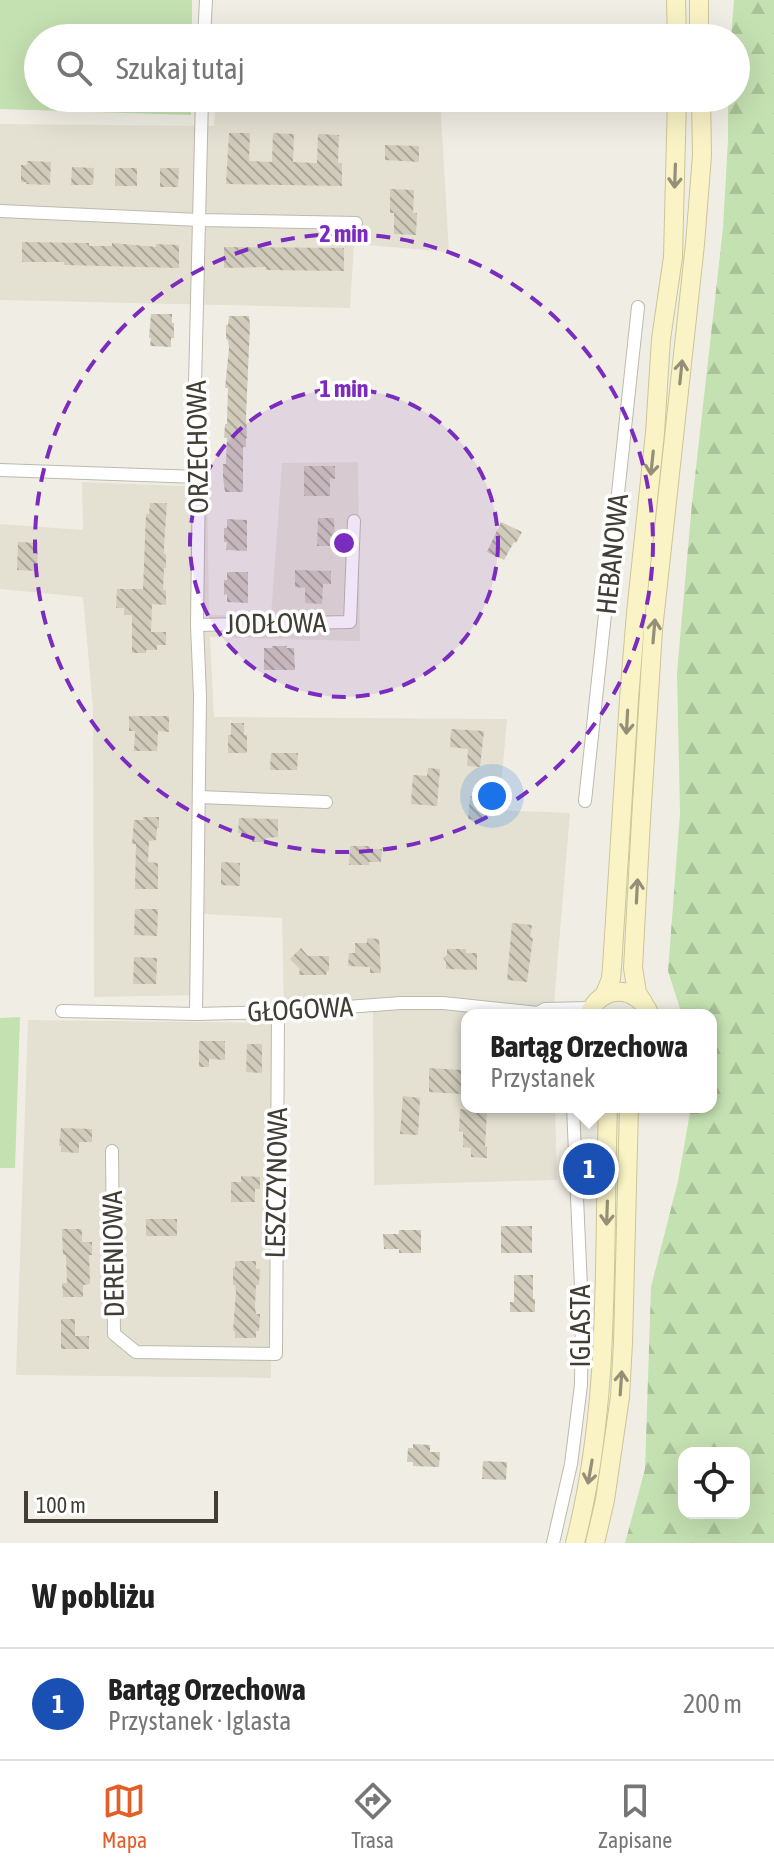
<!DOCTYPE html>
<html lang="pl">
<meta charset="utf-8">
<style>
:root{--surface:#fff;--page:#f6f6f6;--text:#222;--muted:#767676;--line:#e0e0e0;--accent:#e45f28}
body{margin:0;font-family:"Asap Condensed",sans-serif;background:var(--page);color:var(--text)}
.controls{position:absolute;right:24px;bottom:24px;display:grid;overflow:hidden;border-radius:16px;box-shadow:0 8px 32px #0002}
.controls button{width:72px;height:72px;display:grid;place-items:center;padding:0;border:0;border-bottom:2px solid var(--line);background:var(--surface);color:var(--text);font:40px sans-serif}
.scale{position:absolute;left:24px;bottom:20px;width:194px;box-sizing:border-box;padding-left:8px;border:4px solid #423e35;border-top:0;font-size:22px;line-height:28px;white-space:nowrap;color:#423e35;-webkit-text-stroke:6px #fff;paint-order:stroke}
.you{position:absolute;left:492px;top:796px;width:28px;height:28px;margin:-20px;border:6px solid #fff;border-radius:50%;background:#1a73e8;box-shadow:0 0 0 12px #1a73e833}
.badge{display:grid;place-items:center;width:52px;height:52px;border-radius:50%;background:var(--accent);color:#fff;font-size:26px;font-weight:700}
.pin{position:absolute;translate:-50% -50%;border:4px solid #fff;box-shadow:0 2px 8px #0006}
.popup{position:absolute;left:461px;top:1009px;width:256px;height:104px;box-sizing:border-box;display:grid;place-content:center;border-radius:16px;background:var(--surface);filter:drop-shadow(0 2px 6px #0005);font-size:26px;white-space:nowrap;color:var(--muted)}
.popup b{font-size:30px;color:var(--text)}
.popup::after{content:'';position:absolute;left:50%;top:100%;margin-left:-16px;border:16px solid transparent;border-top-color:var(--surface)}
.list{margin:0;padding:0;list-style:none}
h2{display:flex;justify-content:space-between;align-items:center;height:104px;margin:0;padding:0 32px;font-size:34px}
h2 small{font-size:26px;font-weight:400;color:var(--muted)}
.list li{display:grid;grid-template-columns:52px 1fr auto;gap:24px;align-items:center;box-sizing:border-box;height:112px;padding:0 32px;border-top:2px solid var(--line)}
.list b{display:block;font-size:30px;white-space:nowrap}
.list p{margin:0;font-size:26px;white-space:nowrap;color:var(--muted)}
.list em{font-size:26px;font-style:normal;color:var(--muted)}
.icon{flex:none;width:44px;height:44px;fill:none;stroke:currentColor;stroke-width:2;stroke-linecap:round;stroke-linejoin:round}
.map{position:relative;flex:none;width:774px;height:1543px;overflow:hidden}
.search{position:absolute;background:var(--surface);box-shadow:0 8px 32px #0002;left:24px;right:24px;top:24px;height:88px;display:flex;align-items:center;gap:20px;box-sizing:border-box;padding:0 28px;border-radius:44px;color:var(--muted);font-size:30px}
.sheet{height:216px;background:var(--surface)}
nav{display:flex;justify-content:space-around;align-items:center;box-sizing:border-box;height:112px;border-top:2px solid var(--line);background:var(--surface);font-size:22px;color:var(--muted)}
nav a{display:grid;justify-items:center;gap:4px}
nav .on{color:var(--accent)}
.map>svg:first-child{display:block}
.residential{fill:#e4e1d3}
.grass{fill:#c4e1b1}
.forest{fill:url(#forest-firs);fill-rule:evenodd}
.building{fill:url(#building-back-hatch)}
.lines{fill:none;stroke-linecap:round;stroke-linejoin:round}
.street-casing{stroke:#bdbaab;stroke-width:14}
.secondary-casing{stroke:#ccc598;stroke-width:20}
.street{stroke:#fff;stroke-width:12}
.secondary{stroke:#f9f3c6;stroke-width:18}
.oneway{stroke:#948f76}
.ring{fill:none;stroke:#7b2cbf;stroke-width:4;stroke-dasharray:14 10}
.labels{text-anchor:middle;dominant-baseline:central;stroke-width:7;stroke-linejoin:round;paint-order:stroke}
.street-label{font-size:28px;fill:#423e35;stroke:#fff}
.centre{fill:#7b2cbf;stroke:#fff;stroke-width:4}
.ring-label{font-size:24px;text-anchor:middle;font-weight:bold;fill:#7b2cbf;stroke:#fff;stroke-width:7;stroke-linejoin:round;paint-order:stroke}
</style>
<div class="map">
<svg width="774" height="1543" viewBox="0 0 774 1543">
<defs>
<pattern id="forest-firs" width="22" height="20" patternUnits="userSpaceOnUse" patternTransform="scale(2)"><rect width="22" height="20" fill="#c4e1b1"/><path d="M5 1l3.5 6h-7zM16 11l3.5 6h-7z" fill="#aac299"/></pattern>
<pattern id="building-back-hatch" width="6" height="6" patternUnits="userSpaceOnUse" patternTransform="scale(2)"><rect width="6" height="6" fill="#d0cbbb"/><path d="M-1 5l2 2M0 0l6 6M5-1l2 2" fill="none" stroke="#aaa699"/></pattern>
</defs>
<rect width="100%" height="100%" fill="#f0eee4"/>
<!-- residential -->
<g class="residential">
<polygon points="216,98 440,98 449,252 354,244 350,308 0,300 0,124 214,126"/>
<polygon points="358,462 360,641 210,637 214,717 507,719 499,810 570,813 553,1015 467,1015 467,1107 555,1107 557,1180 374,1185 373,1010 284,1008 282,918 204,914 203,995 94,997 93,708 83,597 0,589 0,524 83,530 82,482 207,487 209,615 271,616 282,463"/>
<polygon points="28,1020 271,1023 271,1378 16,1375"/>
</g>
<!-- grass -->
<g class="grass">
<polygon points="0,0 192,0 192,38 38,38 38,98 191,98 191,115 0,109"/>
<polygon points="20,1017 15,1168 0,1168 0,1018"/>
</g>
<!-- forest -->
<path class="forest" d="M734,0H774V1543H625L645,1469L651,1287L678,1181L691,1107H711V1015H682L668,971L680,813L677,673L692,503L723,228L728,140V98H736V38H731ZM684,1453H744V1513H684Z"/>
<!-- building -->
<g class="building">
<polygon points="229,133 250,133 249,161 272,162 273,133 294,134 293,162 315,163 317,163 318,134 339,135 338,163 342,163 342,186 226,184"/>
<polygon points="385,145 419,146 419,162 385,160"/>
<polygon points="27,161 51,162 50,185 26,184 27,182 21,182 21,165 27,165"/>
<polygon points="72,167 94,168 93,185 71,185"/>
<rect x="115" y="168" width="22" height="18"/>
<polygon points="160,168 179,168 178,187 160,187"/>
<polygon points="390,189 414,190 413,213 417,213 416,235 394,234 394,213 390,213"/>
<polygon points="22,242 89,243 89,246 112,246 112,243 156,247 156,244 179,245 179,268 64,265 64,262 22,262"/>
<polygon points="224,247 344,248 344,271 266,270 266,267 224,268"/>
<polygon points="151,314 172,314 172,323 174,323 174,338 171,338 171,347 150,346 151,338 149,338"/>
<polygon points="229,316 249,316 250,325 246,416 247,438 246,438 246,447 243,447 243,492 225,492 223,477 223,464 226,464 227,438 224,438 225,424 227,424 228,388 225,388 229,348 228,340 226,339 226,325 228,325"/>
<polygon points="304,466 335,466 335,479 330,478 330,496 304,496"/>
<polygon points="150,503 167,503 164,546 164,554 166,554 166,568 164,568 163,590 166,590 166,605 152,604 151,632 166,632 166,645 157,645 157,650 146,650 146,653 132,653 132,615 124,615 124,608 116,608 117,589 143,589 146,514 149,514"/>
<polygon points="318,518 334,518 335,546 317,546"/>
<polygon points="227,519 247,520 247,551 226,550 227,542 224,542 224,528 227,528"/>
<polygon points="501,522 522,532 516,543 514,542 504,560 487,552"/>
<polygon points="18,542 38,543 37,571 17,570"/>
<polygon points="295,570 331,571 331,584 323,584 322,604 305,603 305,588 295,587"/>
<polygon points="227,572 248,572 248,603 227,602 227,594 224,595 224,580 227,580"/>
<polygon points="272,646 287,646 286,648 294,648 295,670 264,670 264,648 272,648"/>
<polygon points="129,716 169,716 169,732 158,731 157,751 134,751 135,731 129,731"/>
<polygon points="231,723 244,723 244,735 247,735 247,753 228,753 228,735 231,735"/>
<polygon points="451,729 484,731 480,767 467,766 468,749 450,747"/>
<polygon points="271,753 298,753 297,770 270,770"/>
<polygon points="428,768 440,769 437,806 411,804 413,775 427,776"/>
<polygon points="470,796 481,797 480,802 487,802 485,821 468,819"/>
<polygon points="143,817 159,817 159,828 157,828 156,840 149,841 148,862 158,863 158,889 135,889 136,844 132,844 134,820 143,820"/>
<polygon points="239,818 278,819 278,837 266,838 266,842 252,842 252,838 240,837 241,833 238,833"/>
<polygon points="350,846 370,846 370,849 382,849 381,862 369,862 369,865 349,865"/>
<polygon points="221,862 240,863 240,886 221,885"/>
<polygon points="135,909 158,909 157,936 134,935"/>
<polygon points="512,923 532,925 530,937 533,938 527,982 507,980"/>
<polygon points="367,938 379,939 381,973 370,973 370,967 348,966 349,953 355,953 355,943 367,943"/>
<polygon points="301,948 308,956 329,956 329,971 327,971 326,975 299,975 300,969 290,959"/>
<polygon points="447,949 466,949 466,953 477,953 477,970 446,969 446,962 443,958 447,955"/>
<polygon points="134,957 157,958 156,984 133,984"/>
<polygon points="199,1041 225,1041 225,1060 209,1059 209,1067 199,1067"/>
<polygon points="247,1044 262,1044 262,1073 246,1072"/>
<polygon points="429,1068 462,1070 461,1094 429,1092"/>
<polygon points="403,1096 420,1098 418,1135 400,1134"/>
<polygon points="460,1109 487,1112 485,1147 487,1147 487,1158 471,1157 471,1148 463,1147 463,1132 459,1131"/>
<polygon points="61,1128 92,1129 92,1142 79,1142 79,1153 61,1152 61,1146 59,1146"/>
<polygon points="241,1176 260,1177 260,1189 255,1189 255,1202 231,1202 231,1182 241,1182"/>
<rect x="146" y="1219" width="31" height="17"/>
<rect x="501" y="1226" width="31" height="27"/>
<polygon points="62,1229 82,1229 82,1242 92,1242 92,1255 89,1255 90,1284 83,1285 83,1297 63,1297 62,1283 67,1283 66,1255 63,1255"/>
<polygon points="399,1230 421,1230 421,1253 399,1253 399,1249 384,1249 383,1234 399,1234"/>
<polygon points="235,1261 256,1261 256,1269 260,1269 259,1285 256,1285 255,1307 256,1314 260,1314 259,1331 256,1331 256,1338 235,1338 235,1331 233,1331 236,1292 235,1285 233,1285 233,1268 235,1268"/>
<polygon points="514,1275 533,1275 533,1299 535,1299 535,1312 510,1312 510,1302 514,1302"/>
<polygon points="61,1319 75,1319 75,1336 89,1336 89,1349 61,1349"/>
<polygon points="413,1444 430,1445 430,1452 440,1452 439,1467 413,1466 413,1462 407,1462 408,1448 413,1448"/>
<polygon points="483,1461 507,1462 506,1480 482,1479"/>
</g>
<g class="lines">
<defs>
<g id="street">
<polyline points="204,38 206,0"/>
<polyline points="0,211 200,220 356,223"/>
<polyline points="0,470 199,477"/>
<polyline points="197,625 350,622 354,521"/>
<polyline points="199,797 326,802"/>
<polyline points="585,801 638,307"/>
<polyline points="62,1011 196,1014 278,1012 401,1003 443,1003 538,1013 545,1009 591,1008"/>
<polyline points="196,1014 200,696 197,625 199,477 195,384 202,98"/>
<polyline points="112,1151 114,1334 136,1352 276,1354 278,1012"/>
<polyline points="553,1543 571,1464 581,1385 582,1310 573,1107"/>
</g>
<g id="secondary">
<polyline points="676,0 677,38"/>
<polyline points="699,0 699,38"/>
<polyline points="604,996 611,979 612,967 629,699 636,613 655,433 661,339 673,257 677,98"/>
<polyline points="643,1002 637,993 633,968 641,820 653,630 695,244 702,155 701,98"/>
<path d="M589,1015C600,983 638,985 650,1015"/>
<path d="M575,1543C612,1400 603,1253 608,1107"/>
<polyline points="595,1543 605,1500 620,1397 623,1343 629,1107"/>
</g>
</defs>
<!-- street casing -->
<use href="#street" class="street-casing"/>
<!-- secondary casing -->
<use href="#secondary" class="secondary-casing"/>
<!-- street -->
<use href="#street" class="street"/>
<!-- secondary -->
<use href="#secondary" class="secondary"/>
</g>
<!-- one-way arrows -->
<defs><path id="oneway-shaft" d="M-6 0H5M1.5-3L5.5 0L1.5 3" fill="none" stroke-width="1.6" stroke-linecap="round" stroke-linejoin="round" transform="scale(2)"/></defs>
<g class="oneway">
<use href="#oneway-shaft" transform="translate(675 176) rotate(92)"/>
<use href="#oneway-shaft" transform="translate(681 372) rotate(-84)"/>
<use href="#oneway-shaft" transform="translate(652 463) rotate(96)"/>
<use href="#oneway-shaft" transform="translate(654 631) rotate(-85)"/>
<use href="#oneway-shaft" transform="translate(627 722) rotate(93)"/>
<use href="#oneway-shaft" transform="translate(637 891) rotate(-87)"/>
<use href="#oneway-shaft" transform="translate(607 1213) rotate(92)"/>
<use href="#oneway-shaft" transform="translate(621 1383) rotate(-86)"/>
<use href="#oneway-shaft" transform="translate(590 1472) rotate(100)"/>
</g>
<!-- distance rings -->
<circle cx="344" cy="543" r="154" fill="#7b2cbf" fill-opacity=".12"/>
<g class="ring">
<circle cx="344" cy="543" r="154"/>
<circle cx="344" cy="543" r="309"/>
</g>
<g class="labels">
<!-- street labels -->
<g class="street-label">
<text transform="translate(197 447) rotate(-91)">ORZECHOWA</text>
<text transform="translate(612 554) rotate(-84)">HEBANOWA</text>
<text transform="translate(276 623) rotate(-1)">JODŁOWA</text>
<text transform="translate(300 1009) rotate(-3)">GŁOGOWA</text>
<text transform="translate(276 1183) rotate(-89)">LESZCZYNOWA</text>
<text transform="translate(113 1254) rotate(-91)">DERENIOWA</text>
<text transform="translate(580 1326) rotate(-90)">IGLASTA</text>
</g>
</g>
<circle cx="344" cy="543" r="12" class="centre"/>
<g class="ring-label">
<text x="344" y="242">2 min</text>
<text x="344" y="397">1 min</text>
</g>
</svg>
<div class="controls">
<button><svg class="icon" aria-label="locate" viewBox="0 0 24 24"><circle cx="12" cy="12" r="6"/><path d="M12 2v4M12 18v4M2 12h4M18 12h4"/></svg></button>
</div>
<div class="scale">100 m</div>
<div class="you"></div>
<div class="pin badge" style="left:589px;top:1169px;background:#1a4fb4">1</div>
<div class="popup"><b>Bartąg Orzechowa</b>Przystanek</div>
<div class="search"><svg class="icon" aria-label="search" viewBox="0 0 24 24"><circle cx="10" cy="10" r="6"/><path d="M15 15l6 6"/></svg>Szukaj tutaj</div>
</div>
<section class="sheet">
<h2>W pobliżu<small></small></h2>
<ul class="list">
<li><span class="badge" style="background:#1a4fb4">1</span><div><b>Bartąg Orzechowa</b><p>Przystanek · Iglasta</p></div><em>200 m</em></li>
</ul>
</section>
<nav>
<a class="on"><svg class="icon" aria-label="map" viewBox="0 0 24 24"><path d="M3 6l6-2 6 2 6-2v14l-6 2-6-2-6 2zM9 4v14M15 6v14"/></svg>Mapa</a>
<a><svg class="icon" aria-label="directions" viewBox="0 0 24 24"><path d="M12 3l9 9-9 9-9-9zM9 14v-3h6M13 9l2 2-2 2"/></svg>Trasa</a>
<a><svg class="icon" aria-label="saved" viewBox="0 0 24 24"><path d="M7 4h10v16l-5-4-5 4z"/></svg>Zapisane</a>
</nav>
